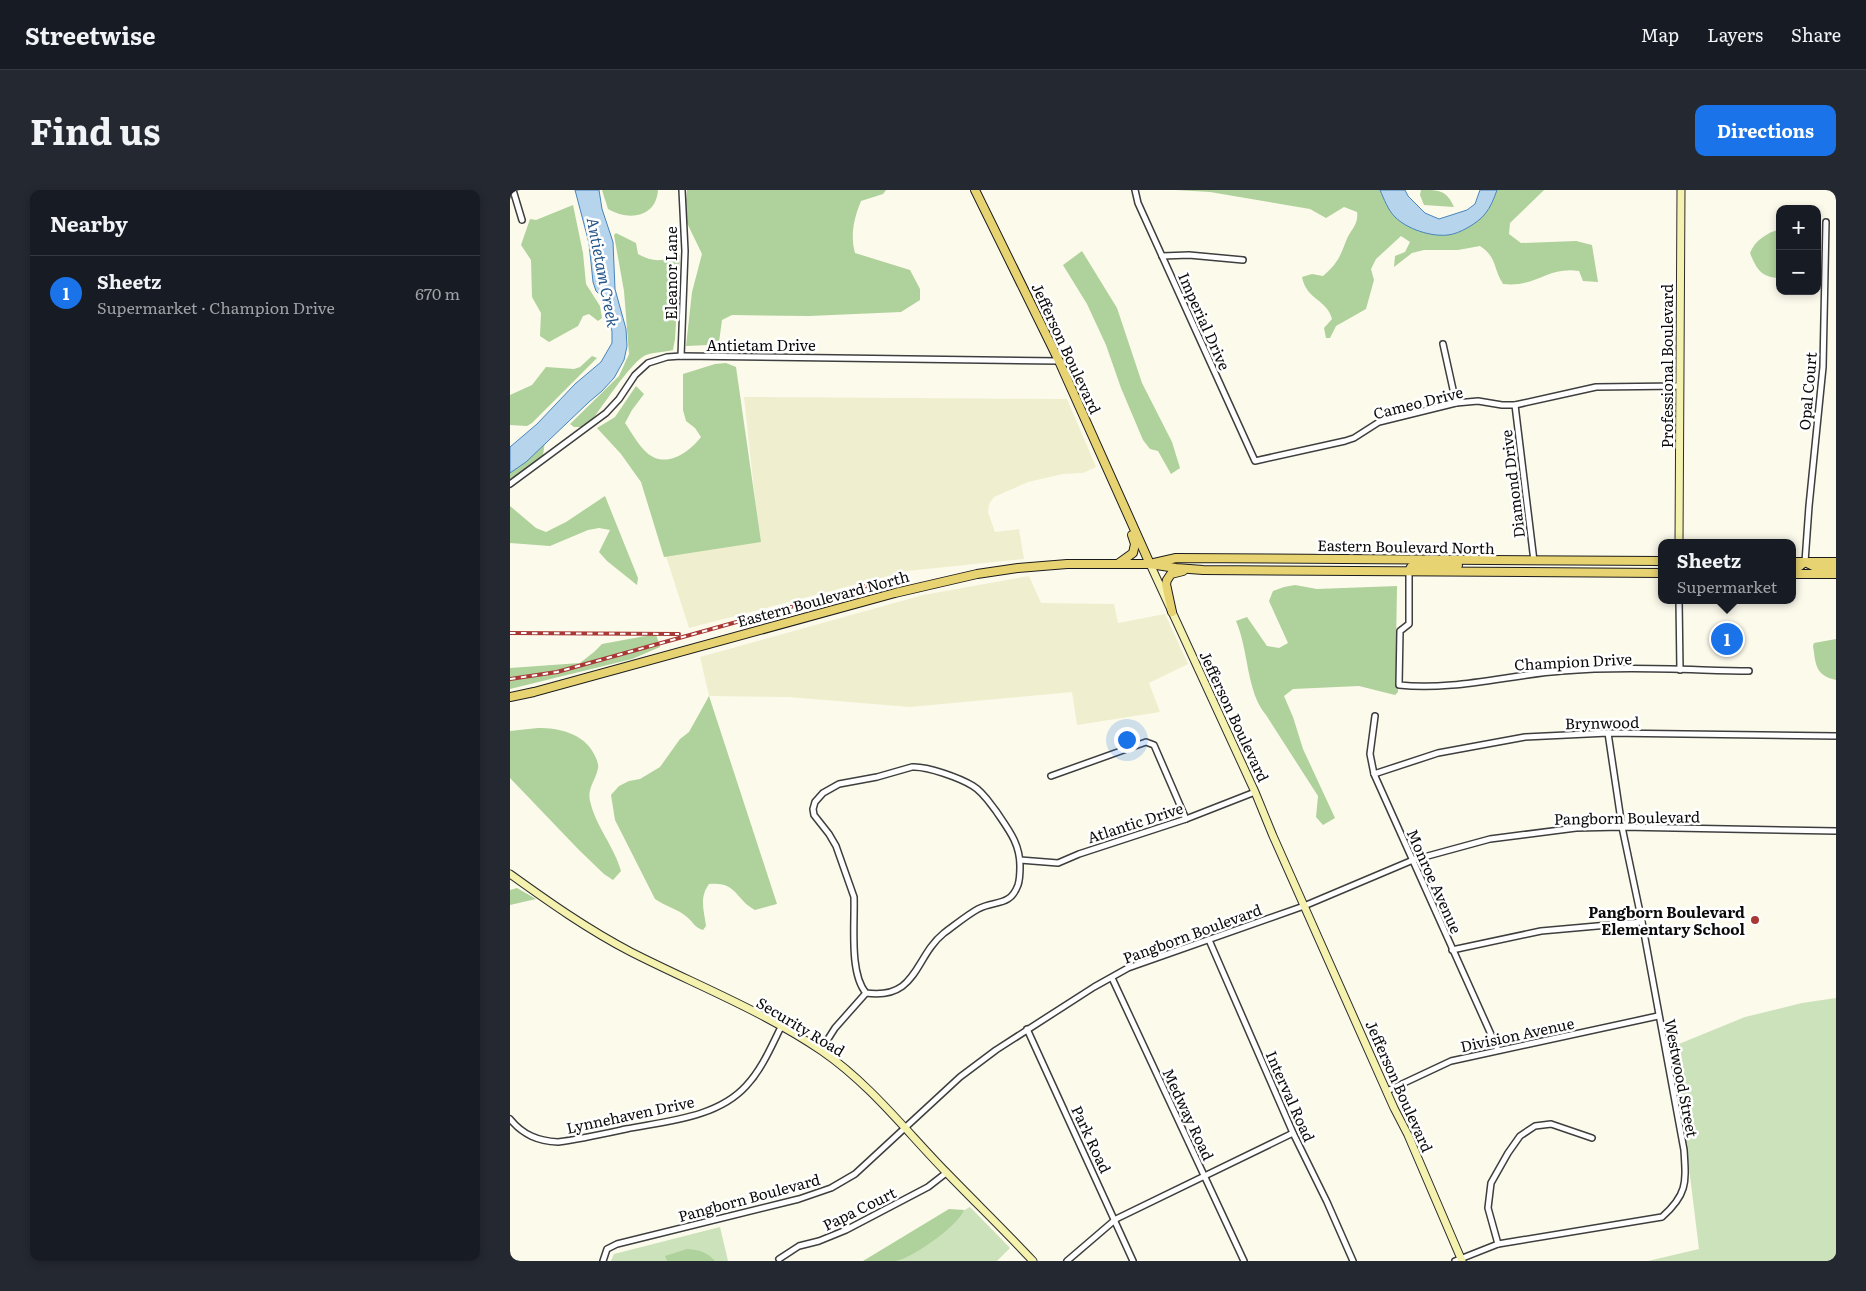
<!DOCTYPE html>
<meta charset="utf-8">
<style>
:root{--surface:#171b24;--page:#242831;--text:#f1f3f6;--muted:#9ea1a6;--line:#363941;--accent:#1a73e8}
body{margin:0;font-family:Literata,serif;background:var(--page);color:var(--text)}
.controls{position:absolute;right:15px;top:15px;display:grid;overflow:hidden;border-radius:10px;box-shadow:0 2px 8px #0003}
.controls button{width:45px;height:45px;display:grid;place-items:center;padding:0;border:0;border-bottom:1px solid var(--line);background:var(--surface);color:var(--text);font:25px sans-serif}
.you{position:absolute;left:616px;top:549px;width:18px;height:18px;margin:-12px;border:4px solid #fff;border-radius:50%;background:#1a73e8;box-shadow:0 0 0 8px #1a73e833}
.badge{display:grid;place-items:center;width:32px;height:32px;border-radius:50%;background:var(--accent);color:#fff;font-size:16px;font-weight:700}
.pin{position:absolute;translate:-50% -50%;border:2px solid #fff;box-shadow:0 1px 5px #0006}
.popup{position:absolute;left:1148px;top:349px;width:138px;height:65px;box-sizing:border-box;display:grid;place-content:center;border-radius:10px;background:var(--surface);filter:drop-shadow(0 1px 4px #0005);font-size:16px;white-space:nowrap;color:var(--muted)}
.popup b{font-size:19px;color:var(--text)}
.popup::after{content:'';position:absolute;left:50%;top:100%;margin-left:-10px;border:10px solid transparent;border-top-color:var(--surface)}
.list{margin:0;padding:0;list-style:none}
h2{display:flex;justify-content:space-between;align-items:center;height:65px;margin:0;padding:0 20px;font-size:21px}
h2 small{font-size:16px;font-weight:400;color:var(--muted)}
.list li{display:grid;grid-template-columns:32px 1fr auto;gap:15px;align-items:center;box-sizing:border-box;height:75px;padding:0 20px;border-top:1px solid var(--line)}
.list b{display:block;font-size:19px;white-space:nowrap}
.list p{margin:0;font-size:16px;white-space:nowrap;color:var(--muted)}
.list em{font-size:16px;font-style:normal;color:var(--muted)}
.map{position:relative;flex:none;width:1326px;height:1071px;overflow:hidden;border-radius:10px}
header{display:flex;align-items:center;gap:30px;box-sizing:border-box;height:70px;padding:0 25px;background:var(--surface);border-bottom:1px solid var(--line)}
header strong{font-size:24px}
nav{display:flex;gap:28px;margin-inline-start:auto;font-size:18px}
.intro{display:flex;align-items:center;justify-content:space-between;box-sizing:border-box;height:120px;padding:0 30px}
h1{margin:0;font-size:35px}
.button{padding:12px 22px;border-radius:10px;background:var(--accent);color:#fff;font-size:18px;font-weight:700}
main{display:flex;gap:30px;padding:0 30px}
aside{flex:1;background:var(--surface);border-radius:10px;box-shadow:0 2px 8px #0003}
.map>svg:first-child{display:block}
.farmland{fill:#efefcf}
.green{fill:#cbe2ba}
.forest{fill:#afd19b}
.water{fill:#b6d5ed;stroke:#4784bb}
.lines{fill:none;stroke-linecap:round;stroke-linejoin:round}
.street-casing{stroke:#3e3e3e;stroke-width:8}
.secondary-casing{stroke:#2d2d2d;stroke-width:9}
.primary-casing{stroke:#1c1c1c;stroke-width:10}
.street{stroke:#fff;stroke-width:5}
.secondary{stroke:#f4f2ae;stroke-width:7}
.primary{stroke:#e7d371;stroke-width:8}
.rail-casing{stroke:#a83835;stroke-width:4}
.rail{stroke:#fff;stroke-width:2;stroke-dasharray:5.5;stroke-linecap:butt}
.poi-dot{fill:#a83835;stroke:#fff;stroke-width:2}
.labels{text-anchor:middle;dominant-baseline:central;stroke-width:5;stroke-linejoin:round;paint-order:stroke}
.street-label{font-size:15px;fill:#0b0b0b;stroke:#fff}
.poi-label{font-size:15px;font-weight:bold;fill:#0b0b0b;stroke:#fff;text-anchor:end}
.water-label{font-size:16px;font-style:italic;fill:#25578b;stroke:#fff}
</style>
<header>
<strong>Streetwise</strong>
<nav><a>Map</a><a>Layers</a><a>Share</a></nav>
</header>
<div class="intro"><h1>Find us</h1><a class="button">Directions</a></div>
<main>
<aside>
<h2>Nearby<small></small></h2>
<ul class="list">
<li><span class="badge">1</span><div><b>Sheetz</b><p>Supermarket · Champion Drive</p></div><em>670 m</em></li>
</ul>
</aside>
<div class="map">
<svg width="1326" height="1071" viewBox="0 0 1326 1071">
<rect width="100%" height="100%" fill="#fcfaeb"/>
<!-- farmland -->
<g class="farmland">
<polygon points="234,207 557,209 586,277 573,283 553,284 518,292 484,307 479,314 478,322 485,342 509,339 514,369 397,381 179,438 156,366 249,346"/>
<polygon points="519,386 531,413 604,414 608,433 655,424 678,474 639,493 650,522 567,535 562,502 400,517 278,507 199,506 190,467 413,405"/>
</g>
<!-- green -->
<g class="green">
<polygon points="1326,808 1326,1071 1138,1071 1189,1059 1164,856 1235,827 1292,813"/>
<polygon points="460,1017 500,1058 487,1071 362,1071"/>
<polygon points="210,1037 218,1071 101,1071 104,1064"/>
</g>
<!-- forest -->
<g class="forest">
<path d="M92,0H148C146,28 118,31 98,19Z"/>
<path d="M177,0H376L373,4L351,11C344,28 340,45 345,63L400,80L410,99V110L391,122L299,126L222,125L212,130L209,152L198,155L176,156L182,102L192,64L177,33L175,21Z"/>
<path d="M665,0H870C884,30 890,36 923,44L982,13L987,0H1034L1000,33L999,44L1011,53L1066,51L1082,55L1088,92L1073,91L1069,81C1037,76 1026,98 993,94C983,78 987,67 970,56L948,60H914L902,63L884,77L885,66L895,62L900,52L891,46L866,69L861,79L864,90L856,119L826,136L820,148H816L814,138L822,129C817,109 797,111 792,87L802,84L813,86C827,74 830,67 836,51C840,40 849,35 847,22L834,17L816,28L800,19L700,2Z"/>
<path d="M911,0C930,0 936,0 944,17L914,15L910,5Z"/>
<polygon points="63,15 73,63 76,94 90,116 92,128 88,131 79,124 73,126 68,136 39,152 30,146 31,123 22,107 21,70 11,55 20,29 26,30"/>
<path d="M1270,39V88C1251,88 1246,78 1240,63C1245,50 1257,43 1270,39Z"/>
<path d="M106,43L126,53L128,64C144,73 153,71 170,65L165,149L163,160C155,162 144,162 136,165C122,170 88,223 77,237H64L60,234L109,186L119,164L114,101L104,45Z"/>
<polygon points="572,61 607,118 632,193 662,252 670,278 661,284 648,261 640,259 633,250 611,198 596,155 577,114 553,75"/>
<polygon points="82,166 87,168 22,233 17,236 0,235 0,205 22,195 36,177 64,179 70,177"/>
<path d="M216,173L226,177L251,352L154,367L131,292L111,264L87,238L105,227L126,196L134,204L122,220L115,233C122,243 131,261 143,267C161,276 181,260 191,247L185,238L176,231L173,220V184L205,174Z"/>
<polygon points="35,252 33,265 0,290 0,283 16,272"/>
<polygon points="95,306 128,388 127,395 97,371 89,362 100,340 89,338 78,340 40,356 0,353 0,316 26,338 36,342 56,332"/>
<path d="M785,395L807,399L887,396L886,456L888,502L885,505L849,496L783,499L774,506L783,527L793,559L825,628L813,635L806,627L808,606L756,525C736,501 739,461 726,431L737,427L757,456L769,458L778,453L759,411L763,401L774,397Z"/>
<polygon points="146,444 150,457 122,469 0,499 0,478 70,473 84,462 92,454"/>
<path d="M1326,449V490C1305,485 1306,475 1303,456L1304,453Z"/>
<path d="M199,506L267,714L245,720C225,709 227,691 199,694C189,708 194,720 196,736L193,740C185,738 183,732 177,727C168,719 155,716 145,709L105,630L101,605L109,596L119,591L130,589L150,577L170,549L179,542Z"/>
<path d="M28,538C49,538 73,543 84,564C86,568 89,574 88,578C86,590 77,598 80,611C86,637 104,656 111,681L103,690L94,684L69,660L0,588V541Z"/>
<polygon points="7,698 26,709 0,715 0,700"/>
<path d="M439,1019L454,1020C448,1036 401,1069 385,1071C374,1071 363,1071 353,1071Z"/>
<path d="M177,1059C189,1060 197,1062 205,1071H157L155,1066Z"/>
</g>
<!-- water -->
<g class="water">
<polygon points="65,0 89,0 92,19 103,52 105,99 116,139 117,156 114,170 104,188 92,201 79,212 16,272 0,283 0,257 27,234 65,194 91,172 102,153 102,141 94,120 93,108 86,101 83,92 79,53"/>
<path d="M870,0H895L898,6L915,23L929,29L957,20L965,14L970,0H987C984,8 981,17 975,24C968,33 949,44 938,45C921,47 897,39 885,27C878,20 874,9 870,0Z"/>
</g>
<g class="lines">
<defs>
<g id="street">
<polyline points="3,0 12,30"/>
<polyline points="625,0 628,13 745,271 835,251 844,248 869,232 946,213 968,211 992,215 1005,215 1086,197 1170,196"/>
<polyline points="652,66 679,65 733,70"/>
<polyline points="933,154 946,213"/>
<polyline points="171,166 175,61 172,0"/>
<polyline points="1005,215 1024,371"/>
<polyline points="0,294 96,223 109,209 125,185 138,173 157,167 171,166 549,171"/>
<polyline points="1295,372 1299,316 1313,177 1316,32"/>
<path d="M899,381V434L890,441L889,495C943,501 998,485 1052,481C1114,476 1177,480 1239,481"/>
<polyline points="1169,410 1170,480"/>
<polyline points="865,526 860,564 864,584 988,860"/>
<path d="M402,577C417,576 450,588 463,596C473,602 479,612 486,621C498,639 510,653 510,676C510,682 510,689 508,695C500,717 485,710 468,719C457,725 445,735 434,743C404,767 408,810 356,803C339,783 345,734 344,707L326,656L319,644L304,625L303,619L305,612L313,603L329,594L367,587Z"/>
<polyline points="864,584 928,563 1015,547 1098,543 1326,546"/>
<polyline points="541,586 636,552 644,555 676,629"/>
<polyline points="510,670 548,673 569,664 676,629 745,602"/>
<polyline points="699,750 783,943 817,1012 843,1071"/>
<polyline points="942,760 1031,741 1132,732"/>
<polyline points="602,788 734,1071"/>
<polyline points="517,839 623,1071"/>
<polyline points="311,860 325,838 356,803"/>
<polyline points="877,901 941,871 1148,826"/>
<path d="M0,929C13,945 28,951 48,952C71,949 93,944 116,939C156,931 207,928 236,896C252,879 261,857 271,837"/>
<polyline points="988,1054 978,1018 981,993 998,963 1010,946 1025,936 1041,934 1082,948"/>
<polyline points="269,1069 289,1056 309,1051 336,1040 418,997 436,983"/>
<polyline points="93,1071 97,1059 107,1054 289,1009 321,998 345,984 450,887 486,860 584,797 618,778 794,716 903,670 980,649 1066,638 1112,637 1326,641"/>
<polyline points="557,1071 606,1029 783,943"/>
<path d="M945,1071L988,1054L1152,1027C1178,1004 1176,992 1174,960L1132,732L1112,637L1098,543"/>
</g>
<g id="secondary">
<polyline points="1169,353 1171,0"/>
<polyline points="640,374 745,602 763,646 884,918 898,945 952,1071"/>
<path d="M0,684C39,712 77,739 121,762C184,794 253,821 312,861C360,894 396,941 436,982C465,1012 495,1041 523,1071"/>
</g>
<g id="primary">
<polyline points="465,0 549,171 640,374"/>
<polyline points="1282,372 1326,372"/>
<polyline points="609,373 623,363 625,354 622,345"/>
<polyline points="644,373 666,368 1152,371"/>
<polyline points="1297,373 1305,377 1326,378"/>
<polyline points="1282,378 1290,376 1295,372"/>
<polyline points="899,381 901,377 906,376 948,375"/>
<polyline points="1282,384 1326,384"/>
<polyline points="662,422 656,394 657,390 661,384 673,381"/>
<polyline points="0,507 24,502 385,403 467,384 508,378 557,374 640,374 666,378 693,380 1152,383"/>
</g>
</defs>
<!-- street casing -->
<use href="#street" class="street-casing"/>
<!-- secondary casing -->
<use href="#secondary" class="secondary-casing"/>
<!-- primary casing -->
<use href="#primary" class="primary-casing"/>
<!-- street -->
<use href="#street" class="street"/>
<!-- secondary -->
<use href="#secondary" class="secondary"/>
<!-- primary -->
<use href="#primary" class="primary"/>
<defs>
<g id="rail">
<polyline points="0,443 169,444"/>
<polyline points="0,489 47,482 385,388"/>
</g>
</defs>
<!-- rail casing -->
<use href="#rail" class="rail-casing"/>
<!-- rail -->
<use href="#rail" class="rail"/>
</g>
<!-- markers -->
<circle class="poi-dot" cx="1245" cy="730" r="5"/>
<g class="labels">
<!-- street labels -->
<g class="street-label">
<text transform="translate(160 83) rotate(-90)">Eleanor Lane</text>
<text transform="translate(695 131) rotate(66)">Imperial Drive</text>
<text x="251" y="154">Antietam Drive</text>
<text transform="translate(557 158) rotate(65)">Jefferson Boulevard</text>
<text transform="translate(1156 176) rotate(-90)">Professional Boulevard</text>
<text transform="translate(1297 201) rotate(-85)">Opal Court</text>
<text transform="translate(908 212) rotate(-14)">Cameo Drive</text>
<text transform="translate(1002 294) rotate(-97)">Diamond Drive</text>
<text transform="translate(896 356) rotate(1)">Eastern Boulevard North</text>
<text transform="translate(313 408) rotate(-15)">Eastern Boulevard North</text>
<text transform="translate(1063 471) rotate(-3)">Champion Drive</text>
<text transform="translate(725 526) rotate(65)">Jefferson Boulevard</text>
<text transform="translate(1092 532) rotate(-1)">Brynwood</text>
<text transform="translate(1117 627) rotate(-1)">Pangborn Boulevard</text>
<text transform="translate(625 632) rotate(-18)">Atlantic Drive</text>
<text transform="translate(925 691) rotate(66)">Monroe Avenue</text>
<text transform="translate(682 743) rotate(-20)">Pangborn Boulevard</text>
<text transform="translate(291 836) rotate(31)">Security Road</text>
<text transform="translate(1007 844) rotate(-12)">Division Avenue</text>
<text transform="translate(1172 888) rotate(79)">Westwood Street</text>
<text transform="translate(890 896) rotate(66)">Jefferson Boulevard</text>
<text transform="translate(781 906) rotate(66)">Interval Road</text>
<text transform="translate(120 924) rotate(-12)">Lynnehaven Drive</text>
<text transform="translate(679 924) rotate(65)">Medway Road</text>
<text transform="translate(582 949) rotate(65)">Park Road</text>
<text transform="translate(239 1007) rotate(-15)">Pangborn Boulevard</text>
<text transform="translate(349 1018) rotate(-26)">Papa Court</text>
</g>
<!-- poi labels -->
<g class="poi-label">
<text x="1235" y="721">Pangborn Boulevard<tspan x="1235" dy="17">Elementary School</tspan></text>
</g>
<!-- water labels -->
<g class="water-label">
<text transform="translate(94 82) rotate(79)">Antietam Creek</text>
</g>
</g>
</svg>
<div class="controls">
<button>+</button>
<button>−</button>
</div>
<div class="you"></div>
<div class="pin badge" style="left:1217px;top:449px">1</div>
<div class="popup"><b>Sheetz</b>Supermarket</div>
</div>
</main>
